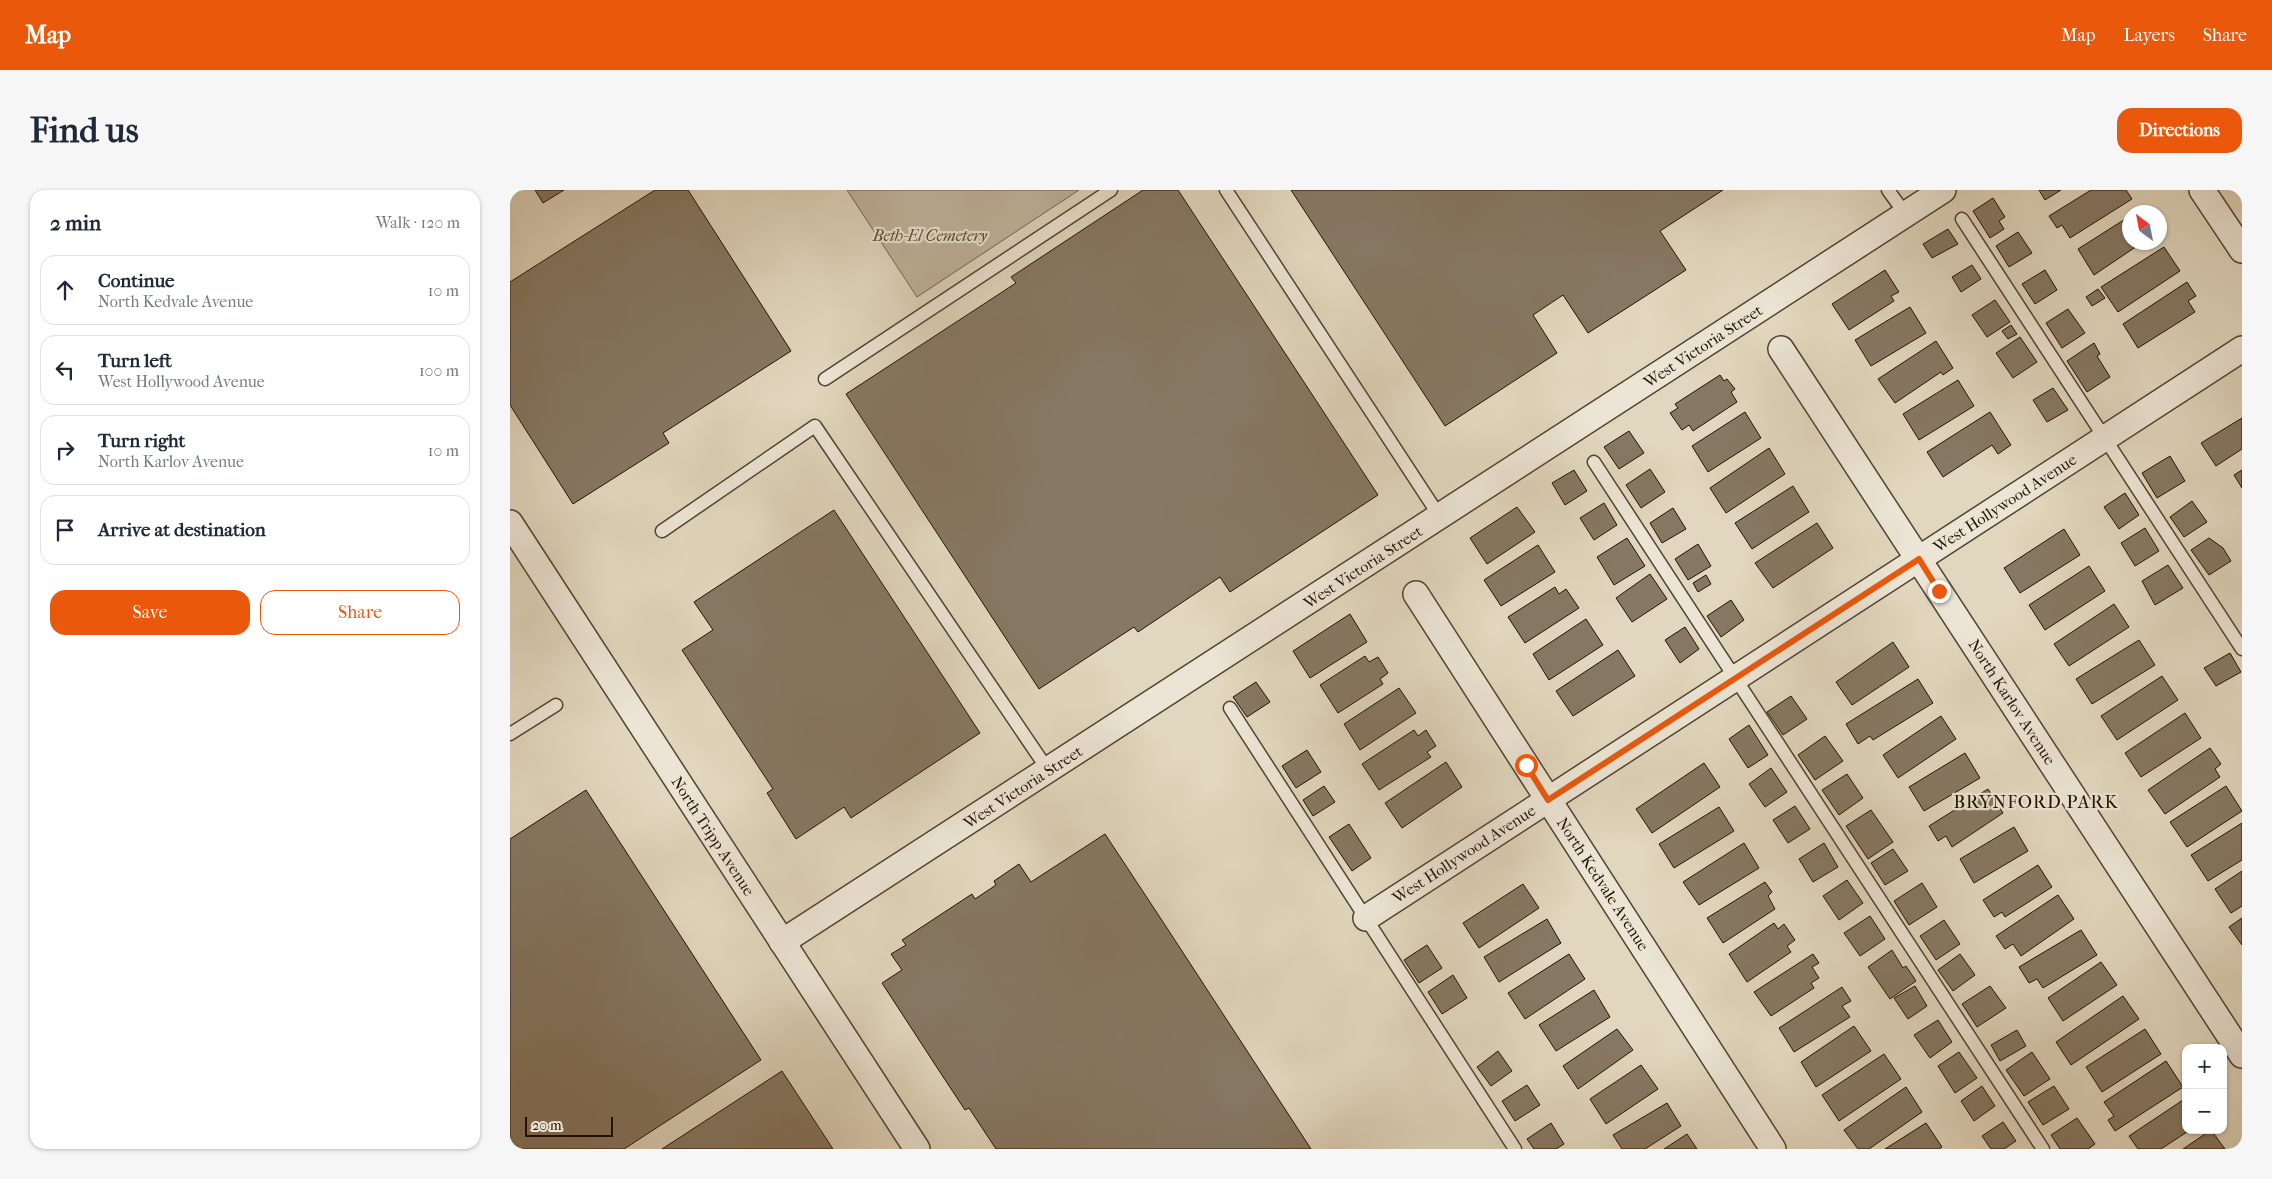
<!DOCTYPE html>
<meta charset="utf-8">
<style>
:root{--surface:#fff;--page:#f6f6f7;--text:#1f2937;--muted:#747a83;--line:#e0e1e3;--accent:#ea580c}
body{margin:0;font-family:"IM FELL French Canon",serif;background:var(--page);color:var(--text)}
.controls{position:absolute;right:15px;bottom:15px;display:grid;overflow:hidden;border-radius:10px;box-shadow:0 1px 4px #0004}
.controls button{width:45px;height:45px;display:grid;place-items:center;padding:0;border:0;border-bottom:1px solid var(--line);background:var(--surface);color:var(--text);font:25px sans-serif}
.compass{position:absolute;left:1612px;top:15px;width:45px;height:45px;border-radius:50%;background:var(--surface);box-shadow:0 1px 4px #0004;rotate:328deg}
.scale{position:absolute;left:15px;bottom:12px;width:88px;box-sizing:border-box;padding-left:5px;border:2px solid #241100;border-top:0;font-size:14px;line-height:18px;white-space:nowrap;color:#241100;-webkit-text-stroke:4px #ece5d5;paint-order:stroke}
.stop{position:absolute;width:15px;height:15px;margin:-11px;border:4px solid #ea580c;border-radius:50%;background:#fff}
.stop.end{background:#ea580c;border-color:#fff;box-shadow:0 1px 5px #0008}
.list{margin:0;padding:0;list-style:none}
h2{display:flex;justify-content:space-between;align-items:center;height:65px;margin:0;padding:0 20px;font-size:21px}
h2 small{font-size:16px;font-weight:400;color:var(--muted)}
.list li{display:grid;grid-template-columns:32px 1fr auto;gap:15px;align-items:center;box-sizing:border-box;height:70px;margin:0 10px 10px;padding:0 10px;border:1px solid var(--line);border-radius:15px}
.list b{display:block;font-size:19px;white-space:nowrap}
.list p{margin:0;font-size:16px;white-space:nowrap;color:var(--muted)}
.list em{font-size:16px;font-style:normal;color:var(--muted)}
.actions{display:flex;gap:10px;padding:15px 20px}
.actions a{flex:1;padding:11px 0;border:1px solid var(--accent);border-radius:15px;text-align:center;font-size:18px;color:var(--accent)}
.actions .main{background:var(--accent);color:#fff}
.icon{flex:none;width:28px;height:28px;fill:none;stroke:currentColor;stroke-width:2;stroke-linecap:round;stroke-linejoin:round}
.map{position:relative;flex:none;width:1732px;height:959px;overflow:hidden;border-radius:15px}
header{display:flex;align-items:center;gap:30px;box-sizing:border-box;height:70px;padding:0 25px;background:var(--accent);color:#fff}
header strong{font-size:24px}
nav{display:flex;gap:28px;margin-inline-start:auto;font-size:18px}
.intro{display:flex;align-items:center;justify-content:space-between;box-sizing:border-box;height:120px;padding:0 30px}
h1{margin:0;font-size:35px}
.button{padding:12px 22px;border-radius:15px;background:var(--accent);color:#fff;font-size:18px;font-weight:700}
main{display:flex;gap:30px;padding:0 30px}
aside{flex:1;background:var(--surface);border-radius:15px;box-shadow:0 1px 4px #0004}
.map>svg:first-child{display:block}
.green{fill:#c1b59e;stroke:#72634f}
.building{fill:#867863;stroke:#241100}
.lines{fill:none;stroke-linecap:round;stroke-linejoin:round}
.lane-casing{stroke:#534230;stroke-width:15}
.street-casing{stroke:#534230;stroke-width:28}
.lane{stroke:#ece5d5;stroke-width:12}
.street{stroke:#ece5d5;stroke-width:25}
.route{stroke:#ea580c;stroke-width:6}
.labels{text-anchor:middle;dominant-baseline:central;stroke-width:4.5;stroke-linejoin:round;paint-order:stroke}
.park-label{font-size:16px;font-style:italic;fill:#5b4a37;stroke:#ece5d5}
.street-label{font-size:16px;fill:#241100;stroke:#ece5d5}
.neighbourhood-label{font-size:18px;letter-spacing:1px;fill:#241100;stroke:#ece5d5}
</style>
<header>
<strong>Map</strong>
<nav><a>Map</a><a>Layers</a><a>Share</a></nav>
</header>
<div class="intro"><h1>Find us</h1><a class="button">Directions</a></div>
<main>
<aside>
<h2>2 min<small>Walk · 120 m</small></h2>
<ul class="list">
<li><svg class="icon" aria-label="ahead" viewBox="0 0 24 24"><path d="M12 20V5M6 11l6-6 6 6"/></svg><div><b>Continue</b><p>North Kedvale Avenue</p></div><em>10 m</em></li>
<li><svg class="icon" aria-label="left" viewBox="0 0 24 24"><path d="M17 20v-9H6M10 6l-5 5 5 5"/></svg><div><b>Turn left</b><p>West Hollywood Avenue</p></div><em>100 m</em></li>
<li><svg class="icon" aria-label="right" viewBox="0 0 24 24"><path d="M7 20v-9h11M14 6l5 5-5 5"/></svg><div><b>Turn right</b><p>North Karlov Avenue</p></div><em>10 m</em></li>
<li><svg class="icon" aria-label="arrive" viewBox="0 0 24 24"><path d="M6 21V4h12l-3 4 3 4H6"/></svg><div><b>Arrive at destination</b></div></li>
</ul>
<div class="actions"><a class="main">Save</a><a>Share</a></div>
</aside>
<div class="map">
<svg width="1732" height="959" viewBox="0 0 1732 959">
<rect width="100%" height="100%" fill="#e1d7be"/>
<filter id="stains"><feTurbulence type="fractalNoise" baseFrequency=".004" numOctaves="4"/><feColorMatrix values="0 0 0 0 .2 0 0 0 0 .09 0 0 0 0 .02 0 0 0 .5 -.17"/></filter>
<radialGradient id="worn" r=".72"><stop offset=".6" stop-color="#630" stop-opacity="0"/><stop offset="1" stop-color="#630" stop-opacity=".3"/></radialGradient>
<!-- green -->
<polygon class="green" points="337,0 569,0 407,107"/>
<!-- building -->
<g class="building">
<polygon points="25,0 54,0 33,13"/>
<polygon points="145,0 178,0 281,161 153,243 159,253 63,314 0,215 0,92"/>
<polygon points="633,0 668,0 868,305 720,402 710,387 628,442 624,437 529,499 336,204 506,93 501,87"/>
<polygon points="781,0 1213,0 1150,41 1176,80 1078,143 1053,105 1023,125 1047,163 935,236"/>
<polygon points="1529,0 1551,0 1535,10"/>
<polygon points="1581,0 1616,0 1622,9 1560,48 1552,35 1547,38 1539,26"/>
<polygon points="1483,8 1495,27 1489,31 1494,39 1480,48 1463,21"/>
<polygon points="1620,26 1620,52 1633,52 1584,85 1568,59"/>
<polygon points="1438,39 1448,54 1422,68 1413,54"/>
<polygon points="1508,42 1522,63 1499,77 1486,56"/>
<polygon points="1654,57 1670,81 1608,122 1591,97"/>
<polygon points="1462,75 1471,89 1451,102 1442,87"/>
<polygon points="1375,80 1389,102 1381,106 1384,111 1339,140 1322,114"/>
<polygon points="1535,80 1547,100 1525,114 1512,94"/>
<polygon points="1677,92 1686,106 1678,111 1685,122 1628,158 1613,134"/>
<polygon points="1588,99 1595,108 1582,116 1576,107"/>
<polygon points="1485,110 1500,132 1477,147 1462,125"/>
<polygon points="1400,117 1416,143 1361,176 1345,150"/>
<polygon points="1558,119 1575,143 1552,158 1536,133"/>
<polygon points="1501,135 1507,144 1498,149 1492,141"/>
<polygon points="1510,147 1527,172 1503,188 1486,163"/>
<polygon points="1426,151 1443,178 1433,185 1431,182 1385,213 1368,189"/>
<polygon points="1584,153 1590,164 1587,166 1600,187 1577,202 1557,171"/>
<polygon points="1210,185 1214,191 1217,189 1225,199 1221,202 1227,212 1183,241 1179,235 1172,240 1160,223 1168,218 1165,214"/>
<polygon points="1448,190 1464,216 1409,250 1393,224"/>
<polygon points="1543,198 1558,220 1537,232 1523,210"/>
<polygon points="1235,222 1251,248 1198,282 1182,256"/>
<polygon points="1480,222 1501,255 1488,264 1482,255 1433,287 1417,262"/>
<polygon points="1732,228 1732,259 1706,276 1691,253"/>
<polygon points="1119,241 1134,263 1109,279 1094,257"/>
<polygon points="1259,258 1275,284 1216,323 1200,298"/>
<polygon points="1660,266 1675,291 1647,308 1632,283"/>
<polygon points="1140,279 1155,302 1131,318 1116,295"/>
<polygon points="1064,280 1077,301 1055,315 1042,293"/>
<polygon points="1732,280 1732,298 1724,285"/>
<polygon points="1283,296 1299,322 1242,359 1225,333"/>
<polygon points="1615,303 1629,325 1609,339 1594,317"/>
<polygon points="1682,311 1697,332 1674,347 1660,327"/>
<polygon points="1094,313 1107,335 1084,350 1070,328"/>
<polygon points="1007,317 1025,342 977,374 960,348"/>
<polygon points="1163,318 1176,339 1152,353 1140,333"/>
<polygon points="324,320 470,543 341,628 334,617 286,649 257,603 263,599 172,460 203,440 184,412"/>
<polygon points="1307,333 1323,358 1263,398 1245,373"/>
<polygon points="1635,338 1649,361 1625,376 1611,353"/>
<polygon points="1554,339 1570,365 1510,403 1494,378"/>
<polygon points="1117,348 1135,376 1104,395 1087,367"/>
<polygon points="1699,348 1713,358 1721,371 1699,385 1681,360"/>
<polygon points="1188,354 1201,376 1178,390 1165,369"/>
<polygon points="1028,355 1045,382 991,416 974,390"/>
<polygon points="1658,375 1673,398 1645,415 1632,391"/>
<polygon points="1579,376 1595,401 1535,440 1519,415"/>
<polygon points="1140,384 1157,409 1122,432 1106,408"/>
<polygon points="1196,385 1201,394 1188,402 1183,393"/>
<polygon points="1045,397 1049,404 1056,399 1069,418 1015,453 998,427"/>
<polygon points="1221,410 1234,430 1211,447 1197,426"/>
<polygon points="1604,414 1619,437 1559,476 1544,454"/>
<polygon points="840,424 857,452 800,488 783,461"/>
<polygon points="1076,429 1093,455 1039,490 1023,464"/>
<polygon points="1175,437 1189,459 1170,473 1155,450"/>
<polygon points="1629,450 1645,475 1582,514 1566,489"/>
<polygon points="1383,452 1399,477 1342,515 1326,492"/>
<polygon points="1108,460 1125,486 1063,526 1046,501"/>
<polygon points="1720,463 1731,482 1706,496 1694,478"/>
<polygon points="855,466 859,472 868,467 878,483 870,489 873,494 828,523 810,495"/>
<polygon points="1652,486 1668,510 1607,550 1591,526"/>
<polygon points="1408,489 1423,513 1363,550 1360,546 1348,554 1336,534"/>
<polygon points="746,492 760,512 737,527 723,507"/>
<polygon points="889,498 906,523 850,560 834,534"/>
<polygon points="1281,506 1297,529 1273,545 1257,522"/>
<polygon points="1675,523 1691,548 1631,587 1615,563"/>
<polygon points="1431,526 1446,549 1388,588 1373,565"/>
<polygon points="1239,535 1258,565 1238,578 1219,549"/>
<polygon points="904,540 908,546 916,540 926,556 917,562 921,567 869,600 852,574"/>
<polygon points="1315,546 1333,571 1305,590 1288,565"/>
<polygon points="1700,558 1711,574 1705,579 1710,587 1655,624 1638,600"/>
<polygon points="797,560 811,582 786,598 772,576"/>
<polygon points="1455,563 1470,588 1414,621 1399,597"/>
<polygon points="936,572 952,597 892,638 875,613"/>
<polygon points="1194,573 1210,597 1142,643 1126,619"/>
<polygon points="1261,578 1277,602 1255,617 1239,594"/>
<polygon points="1337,584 1353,608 1329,625 1312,600"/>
<polygon points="814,596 825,612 803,626 793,610"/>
<polygon points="1716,596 1732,621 1677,657 1660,632"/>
<polygon points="1478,599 1493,623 1442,657 1436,646 1428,651 1419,636"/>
<polygon points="76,600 251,870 114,959 0,959 0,649"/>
<polygon points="1285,616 1300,639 1278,653 1263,630"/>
<polygon points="1209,617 1224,641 1164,678 1149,654"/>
<polygon points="1361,620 1383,652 1358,669 1336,636"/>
<polygon points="1732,633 1732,670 1698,691 1681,665"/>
<polygon points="839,634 861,668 842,681 819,647"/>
<polygon points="1504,637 1518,661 1464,693 1450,669"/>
<polygon points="595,644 655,735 801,959 486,959 459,918 455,920 426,876 372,793 392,780 381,764 396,755 392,750 462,704 465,709 486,695 484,691 509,674 521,692"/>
<polygon points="1234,653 1249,678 1189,715 1173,692"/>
<polygon points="1314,653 1328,677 1303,692 1289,669"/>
<polygon points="1383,659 1398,681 1375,695 1361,673"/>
<polygon points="1528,675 1542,697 1495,727 1492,722 1484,727 1473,710"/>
<polygon points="1732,681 1732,716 1721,723 1705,699"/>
<polygon points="1337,690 1353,713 1329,730 1313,706"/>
<polygon points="1255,692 1262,702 1258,706 1265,719 1213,753 1197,728"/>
<polygon points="1412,693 1427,717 1399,735 1384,711"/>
<polygon points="1013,694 1029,718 969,758 953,733"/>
<polygon points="1548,705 1564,729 1511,766 1503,754 1495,759 1486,746"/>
<polygon points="1360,726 1375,749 1350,766 1334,743"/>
<polygon points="1732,728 1732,755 1719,737"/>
<polygon points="1037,729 1051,753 989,792 974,767"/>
<polygon points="1434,730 1450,754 1426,770 1410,746"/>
<polygon points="1264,733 1268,739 1274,734 1285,750 1277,756 1281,762 1237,792 1219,764"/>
<polygon points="1571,740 1587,765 1533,798 1527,789 1519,793 1509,777"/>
<polygon points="917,755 932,778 909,793 894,770"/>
<polygon points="1382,760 1393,778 1396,776 1406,791 1380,809 1358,777"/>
<polygon points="1059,764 1075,789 1015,829 998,803"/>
<polygon points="1303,764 1309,773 1302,777 1309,788 1301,793 1304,798 1261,826 1244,802"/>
<polygon points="1450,764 1465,785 1443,801 1428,780"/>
<polygon points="1591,772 1607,795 1553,831 1538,808"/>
<polygon points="943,785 957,808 932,824 918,802"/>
<polygon points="1405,796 1417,816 1398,829 1384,808"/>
<polygon points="1480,796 1496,818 1467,837 1452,814"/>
<polygon points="1332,797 1341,811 1332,816 1340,827 1284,862 1269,838"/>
<polygon points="1084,800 1100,827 1046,861 1029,835"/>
<polygon points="1613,806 1629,829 1561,875 1546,852"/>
<polygon points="1428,830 1442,852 1420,868 1404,845"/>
<polygon points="1344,836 1361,861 1306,897 1291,872"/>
<polygon points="1107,839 1123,860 1068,899 1053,876"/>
<polygon points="1635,839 1651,864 1592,902 1576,877"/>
<polygon points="1507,840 1516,856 1490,871 1481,855"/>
<polygon points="988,861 1002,881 981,896 967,877"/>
<polygon points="1449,862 1467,888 1445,903 1428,876"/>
<polygon points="1522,862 1540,889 1514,906 1496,880"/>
<polygon points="1374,864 1391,889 1329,931 1312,905"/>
<polygon points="1656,871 1673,897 1605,941 1598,930 1604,926 1594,912"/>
<polygon points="1131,875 1148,899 1096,934 1080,909"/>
<polygon points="272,881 323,959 152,959"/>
<polygon points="1017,895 1030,915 1005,931 992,911"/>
<polygon points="1472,896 1485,916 1464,931 1451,911"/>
<polygon points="1544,896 1559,919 1533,935 1518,912"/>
<polygon points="1396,897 1412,922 1359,959 1348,959 1334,940"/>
<polygon points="1676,908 1676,940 1680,940 1651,959 1628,959 1619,946"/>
<polygon points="1157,913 1171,936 1135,959 1112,959 1103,945"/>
<polygon points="1567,928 1585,954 1578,959 1550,959 1541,945"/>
<polygon points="1493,932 1506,951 1494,959 1481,959 1472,946"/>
<polygon points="1041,933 1054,954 1046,959 1024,959 1017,949"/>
<polygon points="1416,933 1432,957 1429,959 1375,959"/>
<polygon points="1701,940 1715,959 1673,959"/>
<polygon points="1177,944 1187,959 1154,959"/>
</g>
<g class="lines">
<defs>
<g id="lane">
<polyline points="716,0 930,327"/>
<polyline points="1378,0 1396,25"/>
<polyline points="1452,29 1732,459"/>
<polyline points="315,189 601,0"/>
<polyline points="1084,272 1533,959"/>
<polyline points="152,341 305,236 538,580"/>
<polyline points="720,518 1005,959"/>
<polyline points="0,544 46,515"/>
</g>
<g id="street">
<polyline points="1692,0 1732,60"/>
<polyline points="1271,159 1732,865"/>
<polyline points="0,333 407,959"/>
<polyline points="906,404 1263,959"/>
<polyline points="856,728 1732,159"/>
<polyline points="272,752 1433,0"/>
</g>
</defs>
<!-- lane casing -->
<use href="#lane" class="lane-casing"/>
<!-- street casing -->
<use href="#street" class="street-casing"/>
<!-- lane -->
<use href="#lane" class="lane"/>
<!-- street -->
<use href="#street" class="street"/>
</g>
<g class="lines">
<!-- route -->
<polyline class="route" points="1016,575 1038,610 1409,369 1429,401"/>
</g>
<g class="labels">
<!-- park labels -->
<g class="park-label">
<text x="420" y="45">Beth-El Cemetery</text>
</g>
<!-- street labels -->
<g class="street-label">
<text transform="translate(1193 156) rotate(-33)">West Victoria Street</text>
<text transform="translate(1495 313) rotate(-33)">West Hollywood Avenue</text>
<text transform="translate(853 377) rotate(-33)">West Victoria Street</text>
<text transform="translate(1502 512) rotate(57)">North Karlov Avenue</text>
<text transform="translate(513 597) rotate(-33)">West Victoria Street</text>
<text transform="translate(203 646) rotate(57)">North Tripp Avenue</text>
<text transform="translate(954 664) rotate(-33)">West Hollywood Avenue</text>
<text transform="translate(1093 694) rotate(57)">North Kedvale Avenue</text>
</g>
<!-- neighbourhood labels -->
<g class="neighbourhood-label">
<text x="1526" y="612">BRYNFORD PARK</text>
</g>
</g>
<rect width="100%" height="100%" filter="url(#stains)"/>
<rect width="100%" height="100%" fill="url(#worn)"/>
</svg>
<div class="controls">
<button>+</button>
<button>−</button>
</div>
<svg class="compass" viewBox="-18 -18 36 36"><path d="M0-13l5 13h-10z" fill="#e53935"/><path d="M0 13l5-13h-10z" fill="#747a83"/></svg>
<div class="scale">20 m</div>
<div class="stop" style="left:1016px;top:575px"></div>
<div class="stop end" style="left:1429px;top:401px"></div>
</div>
</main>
